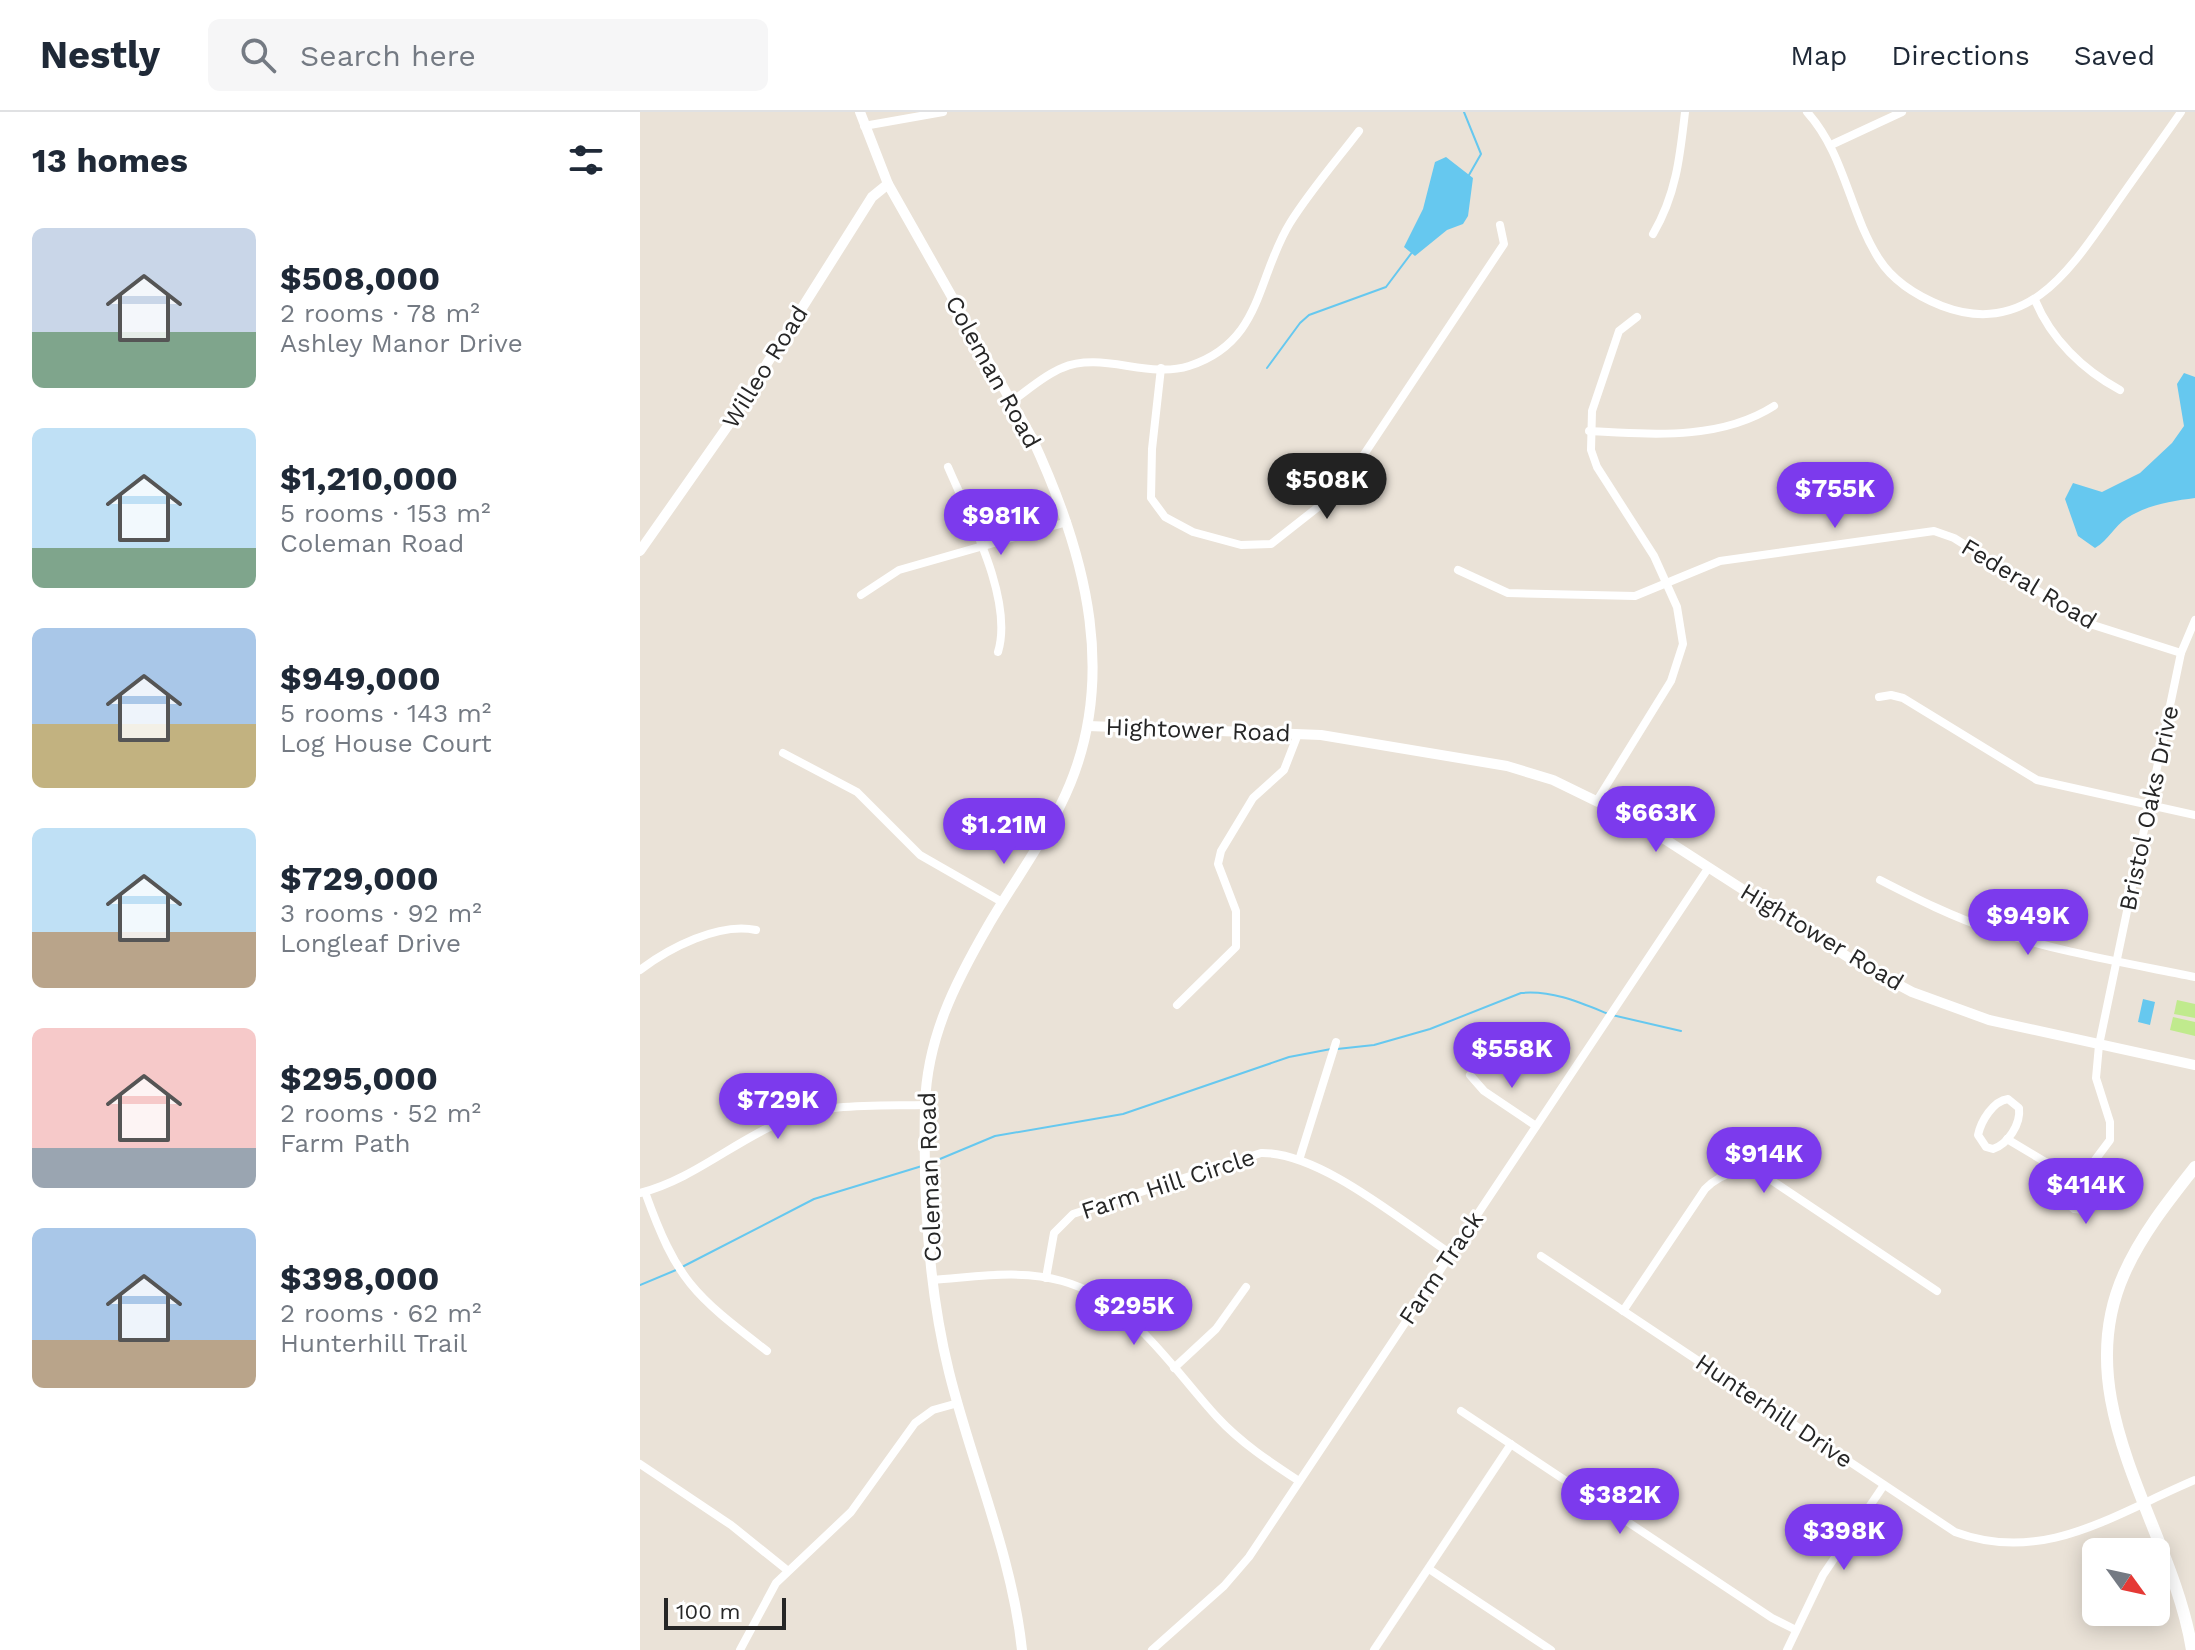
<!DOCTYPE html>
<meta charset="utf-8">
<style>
:root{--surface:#fff;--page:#f6f6f7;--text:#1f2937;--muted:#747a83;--line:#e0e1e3;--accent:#7c3aed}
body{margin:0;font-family:"Work Sans",sans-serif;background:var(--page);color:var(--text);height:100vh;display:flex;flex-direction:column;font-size:30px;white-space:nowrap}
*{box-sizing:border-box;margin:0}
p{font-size:26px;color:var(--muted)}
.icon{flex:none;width:44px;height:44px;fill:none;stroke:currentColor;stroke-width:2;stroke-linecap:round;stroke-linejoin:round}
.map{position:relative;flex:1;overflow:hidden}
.details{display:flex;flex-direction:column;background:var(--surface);width:640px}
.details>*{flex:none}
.needle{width:52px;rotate:123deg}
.controls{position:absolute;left:1442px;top:1426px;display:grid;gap:16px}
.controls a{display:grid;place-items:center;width:88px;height:88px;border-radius:12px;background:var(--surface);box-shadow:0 4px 20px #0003;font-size:40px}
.scale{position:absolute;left:24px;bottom:20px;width:122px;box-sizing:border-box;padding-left:8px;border:4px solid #262626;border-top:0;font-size:22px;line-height:28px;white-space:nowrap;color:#262626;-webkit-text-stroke:6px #fff;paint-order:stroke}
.price{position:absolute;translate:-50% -68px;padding:0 18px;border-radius:28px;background:var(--accent);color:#fff;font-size:26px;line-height:52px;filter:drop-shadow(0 2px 4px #0008)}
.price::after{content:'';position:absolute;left:50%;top:48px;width:24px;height:18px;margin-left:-12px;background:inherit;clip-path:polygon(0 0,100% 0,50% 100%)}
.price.active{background:#222;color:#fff}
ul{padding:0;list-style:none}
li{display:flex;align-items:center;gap:24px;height:200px;padding:0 32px}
li span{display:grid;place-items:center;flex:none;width:224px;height:160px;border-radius:12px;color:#555}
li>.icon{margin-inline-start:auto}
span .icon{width:96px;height:96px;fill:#fffc;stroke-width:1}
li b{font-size:34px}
h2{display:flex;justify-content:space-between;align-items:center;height:96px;padding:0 32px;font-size:34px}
header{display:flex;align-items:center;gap:48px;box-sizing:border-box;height:112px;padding:0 40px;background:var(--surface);border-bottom:2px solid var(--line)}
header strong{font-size:38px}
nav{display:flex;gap:44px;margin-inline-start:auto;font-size:28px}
.search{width:560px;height:72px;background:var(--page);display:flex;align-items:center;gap:20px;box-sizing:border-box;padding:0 28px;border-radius:12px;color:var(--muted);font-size:30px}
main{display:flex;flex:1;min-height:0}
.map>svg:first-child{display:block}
.pitch{fill:#c0ea8d}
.water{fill:#66c8ef}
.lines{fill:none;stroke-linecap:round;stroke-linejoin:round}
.stream{stroke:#66c8ef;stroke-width:2}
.minor{stroke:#fff;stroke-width:8}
.tertiary{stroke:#fff;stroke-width:10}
.secondary{stroke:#fff;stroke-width:12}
.labels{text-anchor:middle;stroke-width:6;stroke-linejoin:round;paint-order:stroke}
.street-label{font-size:24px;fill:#262626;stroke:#fff}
</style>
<header>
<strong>Nestly</strong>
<div class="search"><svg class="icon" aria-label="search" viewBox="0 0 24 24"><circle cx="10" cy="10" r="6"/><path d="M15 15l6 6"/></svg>Search here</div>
<nav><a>Map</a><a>Directions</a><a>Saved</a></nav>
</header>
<main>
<section class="details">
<h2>13 homes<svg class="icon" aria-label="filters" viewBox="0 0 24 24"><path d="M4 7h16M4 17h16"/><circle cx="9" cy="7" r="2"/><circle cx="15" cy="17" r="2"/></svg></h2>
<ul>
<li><span style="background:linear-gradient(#c9d6e8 65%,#7fa58c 0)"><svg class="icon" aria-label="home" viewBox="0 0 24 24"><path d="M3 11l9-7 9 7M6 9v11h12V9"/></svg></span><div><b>$508,000</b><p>2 rooms · 78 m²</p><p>Ashley Manor Drive</p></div></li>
<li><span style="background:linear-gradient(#bfe0f5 75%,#7fa58c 0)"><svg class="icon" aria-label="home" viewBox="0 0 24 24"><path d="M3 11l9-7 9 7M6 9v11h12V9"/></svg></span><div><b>$1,210,000</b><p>5 rooms · 153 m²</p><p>Coleman Road</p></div></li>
<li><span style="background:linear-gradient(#a9c7e8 60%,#c2b280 0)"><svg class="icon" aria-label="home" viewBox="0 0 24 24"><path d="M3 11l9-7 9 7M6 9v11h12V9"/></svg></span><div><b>$949,000</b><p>5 rooms · 143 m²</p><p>Log House Court</p></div></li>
<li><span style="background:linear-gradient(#bfe0f5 65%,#b9a48a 0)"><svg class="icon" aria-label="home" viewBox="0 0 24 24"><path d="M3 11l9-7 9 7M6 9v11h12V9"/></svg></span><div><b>$729,000</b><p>3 rooms · 92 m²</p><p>Longleaf Drive</p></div></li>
<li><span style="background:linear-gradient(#f6c9c9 75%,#9aa5b1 0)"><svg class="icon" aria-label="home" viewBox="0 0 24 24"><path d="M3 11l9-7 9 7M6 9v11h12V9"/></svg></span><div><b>$295,000</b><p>2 rooms · 52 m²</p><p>Farm Path</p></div></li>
<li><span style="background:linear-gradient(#a9c7e8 70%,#b9a48a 0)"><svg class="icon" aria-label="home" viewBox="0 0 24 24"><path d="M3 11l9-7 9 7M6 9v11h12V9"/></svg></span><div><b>$398,000</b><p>2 rooms · 62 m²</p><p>Hunterhill Trail</p></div></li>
</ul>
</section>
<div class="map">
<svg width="1555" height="1538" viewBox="0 0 1555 1538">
<rect width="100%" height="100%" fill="#eae2d7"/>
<g class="pitch">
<path d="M1537,888L1555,892V906L1534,902Z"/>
<path d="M1533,905L1555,910V924L1530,918Z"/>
</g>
<g class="water">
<path d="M806,45L833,66L828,104L823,112L807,118L775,144L764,135L783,97L795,50Z"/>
<path d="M1544,261L1555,265V386C1532,389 1507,393 1487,406C1474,414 1469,428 1455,436L1438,424L1425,387L1433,371L1462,380L1500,361L1532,331L1544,314L1537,272Z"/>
<path d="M1503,887L1515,890L1510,913L1498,910Z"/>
</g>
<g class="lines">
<g class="stream">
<path d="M824,0L841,42L829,63"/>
<path d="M627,256L660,211L669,203L746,175L773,139"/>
<path d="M972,903L1041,919"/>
<path d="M697,937L734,933L790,917L881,881C911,878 939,890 966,901"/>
<path d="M288,1052L355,1024L483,1002L649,945L691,937"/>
<path d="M42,1155L174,1087L282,1054"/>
<path d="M0,1173L36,1158"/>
</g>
<g class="minor">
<path d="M1167,0C1205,42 1209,100 1239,147C1253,169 1277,184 1302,194C1388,227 1432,155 1474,95C1496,63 1519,32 1541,0"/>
<path d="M224,14L303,0"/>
<path d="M1191,33L1262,0"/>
<path d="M1013,122C1036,83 1040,45 1045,0"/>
<path d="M1395,188C1411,227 1443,258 1480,278"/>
<path d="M521,256L512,337L511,386L525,405L553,420L601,433L631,432L701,377L864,132L860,113"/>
<path d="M371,290C387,279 404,263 422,256C461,239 508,267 549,254C623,230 616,166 650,111C670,79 696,49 719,19"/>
<path d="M949,319C1010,322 1079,329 1134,294"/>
<path d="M308,355C329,404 374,488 358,540"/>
<path d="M818,458L868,481L995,484L1080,449L1294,419L1314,426L1450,512L1541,541"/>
<path d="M221,483L259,458L427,410"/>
<path d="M1239,585L1251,583L1263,586L1397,668L1555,703"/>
<path d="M143,641L217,680L280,743L362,790"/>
<path d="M958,687L1031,569L1043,532L1037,495L1014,444L957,355L951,338L952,299L979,219L997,205"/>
<path d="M1240,768C1277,787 1313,805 1352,818C1418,840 1487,851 1555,865"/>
<path d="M0,858C29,836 79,810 116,818"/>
<path d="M537,893L596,835V799L578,752L581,739L613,686L644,658L658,622"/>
<path d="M830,963L844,979L896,1014"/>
<path d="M1368,987L1379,996C1381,1012 1368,1032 1353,1037L1346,1035L1338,1023C1341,1009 1353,989 1368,987Z"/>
<path d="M1367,1027L1427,1063L1449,1056L1470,1028V1010L1456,966L1459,933L1541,541L1555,508"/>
<path d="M660,1045L696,930"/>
<path d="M1431,1063L1428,1092L1434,1097L1445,1098L1455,1083L1441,1060"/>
<path d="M5,1080C37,1169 53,1182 127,1239"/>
<path d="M0,1081C51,1068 91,1032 138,1011C185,990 235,994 285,993"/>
<path d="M901,1144L1315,1420C1404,1453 1474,1402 1555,1368"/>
<path d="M406,1166L414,1121L433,1102L621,1041C680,1040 761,1109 811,1142"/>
<path d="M293,1168C336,1165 381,1157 422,1169C491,1188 531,1255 577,1305C601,1331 630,1350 659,1369"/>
<path d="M983,1199L1065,1077C1084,1058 1104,1056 1128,1066L1297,1179"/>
<path d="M534,1256L576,1217L606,1175"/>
<path d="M821,1299L1132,1506L1156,1518"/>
<path d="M0,1352L91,1413L147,1458"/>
<path d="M789,1457L911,1538"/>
<path d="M100,1538L136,1471L211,1400L275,1311L293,1298L318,1291"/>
<path d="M512,1538L584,1474L609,1445L1069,755"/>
<path d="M734,1538L871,1332"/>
<path d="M1147,1538L1183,1463L1244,1373"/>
</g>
<g class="tertiary">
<path d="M220,0L248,72L392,326C446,442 482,572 420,694C400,735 371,774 348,814C315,871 287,926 285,993C283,1080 288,1175 309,1260C332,1353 372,1443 382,1538"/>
<path d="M0,439L87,315L232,85L248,72"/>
<path d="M448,614L681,623L867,654L913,668L995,708L1214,849L1272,880L1349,908L1555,953"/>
</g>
<path class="secondary" d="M1552,1538C1532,1413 1426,1292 1484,1162C1501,1123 1529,1088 1555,1055"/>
</g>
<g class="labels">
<g class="street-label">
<text transform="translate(125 255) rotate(-58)" y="8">Willeo Road</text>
<text transform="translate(353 260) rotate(61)" y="8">Coleman Road</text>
<text transform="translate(1389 472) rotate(31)" y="8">Federal Road</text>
<text transform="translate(558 618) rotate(2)" y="8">Hightower Road</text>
<text transform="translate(1509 696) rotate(-78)" y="8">Bristol Oaks Drive</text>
<text transform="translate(1182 825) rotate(31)" y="8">Hightower Road</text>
<text transform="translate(290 1065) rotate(-92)" y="8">Coleman Road</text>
<text transform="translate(528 1072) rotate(-18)" y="8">Farm Hill Circle</text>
<text transform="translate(801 1156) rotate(-56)" y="8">Farm Track</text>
<text transform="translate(1134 1299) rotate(34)" y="8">Hunterhill Drive</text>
</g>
</g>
</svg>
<div class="controls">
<a><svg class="needle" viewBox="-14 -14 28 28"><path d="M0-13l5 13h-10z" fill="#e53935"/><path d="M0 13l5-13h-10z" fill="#747a83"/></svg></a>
</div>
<div class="scale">100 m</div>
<b class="price active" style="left:687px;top:409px">$508K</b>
<b class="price" style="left:1195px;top:418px">$755K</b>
<b class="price" style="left:361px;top:445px">$981K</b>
<b class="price" style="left:1016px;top:742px">$663K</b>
<b class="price" style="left:364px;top:754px">$1.21M</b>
<b class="price" style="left:1388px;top:845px">$949K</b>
<b class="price" style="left:872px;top:978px">$558K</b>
<b class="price" style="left:138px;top:1029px">$729K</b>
<b class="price" style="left:1124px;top:1083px">$914K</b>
<b class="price" style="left:1446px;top:1114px">$414K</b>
<b class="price" style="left:494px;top:1235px">$295K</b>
<b class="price" style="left:980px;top:1424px">$382K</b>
<b class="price" style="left:1204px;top:1460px">$398K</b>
</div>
</main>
